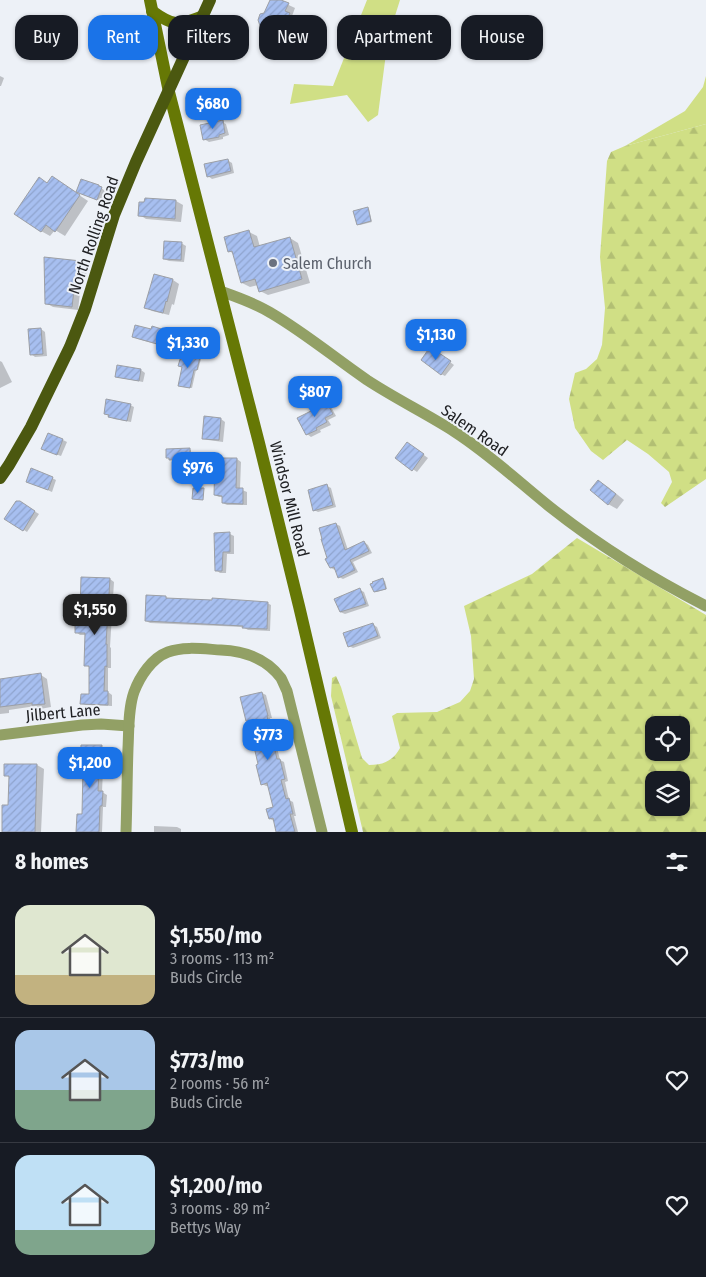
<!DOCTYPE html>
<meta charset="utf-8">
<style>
:root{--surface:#171b24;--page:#20242c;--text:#f1f3f6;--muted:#9ea1a6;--line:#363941;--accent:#1a73e8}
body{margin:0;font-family:"Fira Sans Condensed",sans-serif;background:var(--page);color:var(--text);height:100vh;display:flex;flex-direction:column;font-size:19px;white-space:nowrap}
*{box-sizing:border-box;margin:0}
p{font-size:16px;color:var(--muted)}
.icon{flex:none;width:28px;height:28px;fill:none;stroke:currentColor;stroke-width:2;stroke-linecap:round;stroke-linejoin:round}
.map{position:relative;height:832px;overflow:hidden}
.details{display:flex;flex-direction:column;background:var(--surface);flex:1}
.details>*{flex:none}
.banner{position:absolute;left:15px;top:15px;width:676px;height:45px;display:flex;gap:10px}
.fabs{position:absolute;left:645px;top:716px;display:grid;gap:10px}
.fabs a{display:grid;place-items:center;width:45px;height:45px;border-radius:10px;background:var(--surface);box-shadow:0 1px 4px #0004;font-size:25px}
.price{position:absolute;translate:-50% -42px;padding:0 11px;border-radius:10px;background:var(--accent);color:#fff;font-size:16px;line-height:32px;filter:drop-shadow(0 1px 2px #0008)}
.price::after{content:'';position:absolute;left:50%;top:30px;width:15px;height:11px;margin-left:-8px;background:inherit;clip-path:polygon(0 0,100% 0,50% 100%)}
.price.selected{background:#222;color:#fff}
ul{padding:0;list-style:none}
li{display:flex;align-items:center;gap:15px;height:125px;padding:0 15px}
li+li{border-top:1px solid var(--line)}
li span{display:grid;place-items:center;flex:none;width:140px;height:100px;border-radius:15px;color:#555}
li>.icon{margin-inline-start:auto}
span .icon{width:60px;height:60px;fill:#fffc;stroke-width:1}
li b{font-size:21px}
h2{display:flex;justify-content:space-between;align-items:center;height:60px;padding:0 15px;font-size:21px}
.pill{padding:0 18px;border-radius:15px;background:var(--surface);box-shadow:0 1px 4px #0004;font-size:18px;line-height:45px}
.pill.selected{background:var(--accent);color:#fff}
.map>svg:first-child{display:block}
.green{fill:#d0df85}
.forest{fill:url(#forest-firs);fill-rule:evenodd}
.shadow{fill:#0003}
.building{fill:url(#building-hatch);stroke:#9c9fa5}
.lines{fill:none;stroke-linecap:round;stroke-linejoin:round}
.minor{stroke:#92a065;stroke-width:11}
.secondary{stroke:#667805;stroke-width:12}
.primary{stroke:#4b5810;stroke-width:12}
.worship-dot{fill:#6b7280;stroke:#edf1f7;stroke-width:2}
.labels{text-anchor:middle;stroke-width:4;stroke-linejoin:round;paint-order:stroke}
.street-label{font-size:16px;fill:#202124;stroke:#edf1f7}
.worship-label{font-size:16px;fill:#5b616d;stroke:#edf1f7;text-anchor:start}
</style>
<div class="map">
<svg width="706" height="832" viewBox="0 0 706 832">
<defs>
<pattern id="forest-firs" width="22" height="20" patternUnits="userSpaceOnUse" patternTransform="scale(1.25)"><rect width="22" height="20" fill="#d0df85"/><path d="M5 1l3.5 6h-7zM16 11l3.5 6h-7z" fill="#b2bf73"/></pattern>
<pattern id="building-hatch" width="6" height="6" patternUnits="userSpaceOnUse" patternTransform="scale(1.25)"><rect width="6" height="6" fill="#a7bff0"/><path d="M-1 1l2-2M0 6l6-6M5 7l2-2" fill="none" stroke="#8fa4ce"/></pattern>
</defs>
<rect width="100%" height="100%" fill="#edf1f7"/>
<g class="green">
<path d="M367,0H400L388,38L378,115L368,122L347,95L290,104L294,84L333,86Z"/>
<path d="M706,76V124L625,146L685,111L703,87Z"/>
</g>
<g class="forest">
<path d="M706,124V479L665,507L661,503L672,482L669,472L648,454L627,440L603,460L591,451L575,428L569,399L575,373L586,369L597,359L602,345L605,308L600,257L607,161L611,152L625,146Z"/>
<path d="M577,538L706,615V832H363L331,696L332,678L336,676L341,687L362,758L369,765C383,765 393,761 400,748L392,716L397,713L437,712L460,702L470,691L474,679L471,636L464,606L532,574ZM654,725H681V752H654ZM654,780H681V808H654Z"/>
</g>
<g class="shadow">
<path d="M271,0H278L295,8L292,16L296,18L293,24L291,23L287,32H285L279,45L266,39L265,14Z"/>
<path d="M0,76L4,78L1,86H0Z"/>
<path d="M222,122L226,124L229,135L223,137V139L209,142L204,139Z"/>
<path d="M227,160L232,163L234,173L212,179L208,176Z"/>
<path d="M40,179L48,184L61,183L88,201L65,236L55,230L50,236L41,231Z"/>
<path d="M99,186L105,191L101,201L78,192Z"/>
<path d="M146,199L176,201L183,205L181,222L146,219L140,215L145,204Z"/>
<path d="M367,208L369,209L372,222L360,225L358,224Z"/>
<path d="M249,232L257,236L260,247L290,238L298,243L310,283L268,295L260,291L258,285L250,287L242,283L234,254L229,251Z"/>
<path d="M181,243L186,246L184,262L169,261L164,259Z"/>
<path d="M80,262L87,266L86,276H82L78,310L53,307L46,303Z"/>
<path d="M155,276L173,280L179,284L174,305L172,304L169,315L152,311L146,307Z"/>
<path d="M41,329L45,332L47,356L35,357L31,354Z"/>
<path d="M171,333L176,336L177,338L176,342L173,343L166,342L165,347L138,339L134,336Z"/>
<path d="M435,351L454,365L445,376L441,374Z"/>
<path d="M200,358L201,359L198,370H196L192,388L181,386Z"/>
<path d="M0,361L2,362L12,382L0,388Z"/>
<path d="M118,367L141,370L145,373L143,382L121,378L117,376Z"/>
<path d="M326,403L330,405L336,416L328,420L331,425L320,430L321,432L311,437L307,434L320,408Z"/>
<path d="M130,405L134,407L131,422L114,419L105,414Z"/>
<path d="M206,418L221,419L225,422L223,442L208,440L204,438Z"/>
<path d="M63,440L67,442L61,456L47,451Z"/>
<path d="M411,446L428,458L417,472L397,458Z"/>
<path d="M189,449L191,450V460H172L170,459Z"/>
<path d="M237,459L241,462L240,489L247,492V505H227L223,503V497H219L215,495Z"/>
<path d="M52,478L56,480L52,492L31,483Z"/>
<path d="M599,481L608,487L624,500L617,509L608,504Z"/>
<path d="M327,486L331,488L336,507L318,512L314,510Z"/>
<path d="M19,502L39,514L27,532L6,518Z"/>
<path d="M336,524L340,526L348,550L364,542L368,545L372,553L353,562L358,572L343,579L339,577L336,569L335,570L331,568Z"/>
<path d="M230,534L234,536V554H227L226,573H220L216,570Z"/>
<path d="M110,579L114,582L110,647L111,648V668H108V692L112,695V706L86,705L81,703L90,696L91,668L85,665L86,635H80L76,632L80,624Z"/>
<path d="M383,580L385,581L387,589L377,592L375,591Z"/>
<path d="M360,590L364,592L369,606L345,614L340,612Z"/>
<path d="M165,597L170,599L267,603L271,605L270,631L248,630L243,627L150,623L146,621Z"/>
<path d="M372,624L377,627L381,638L353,648L349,646Z"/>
<path d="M41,675L47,679L51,707L40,709L36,706L9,710V713L0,714V680Z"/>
<path d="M262,693L266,695L272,718H270L280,760L284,762L288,781L285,782L289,800L293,802L296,816H294L298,832H278L274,821L270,819L275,808L269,786H266L262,784L260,765L249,722L247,721L241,698Z"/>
<path d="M102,747L106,749L105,770H103L102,792L107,795L106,807H103L102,832H77Z"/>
<path d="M5,765H37L44,769L41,832H3L9,806L11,778L5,775Z"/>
<path d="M154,826L177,827L181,829V832H154Z"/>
</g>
<g class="building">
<path d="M270,0H281L289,3L285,11L290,13L286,21H284L280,28L278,29L272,43L265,40L258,20L260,14L264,13Z"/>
<path d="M223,120L225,133L219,135V137L203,140L200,125Z"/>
<path d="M228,159L231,171L207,177L204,164Z"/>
<path d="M52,176L80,195L55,232L46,225L41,232L14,214L39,177L47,183Z"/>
<path d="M81,179L99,185V186L102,187L97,200L76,192Z"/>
<path d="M145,198L176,200L175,219L138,216L139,202H144Z"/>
<path d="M368,207L371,221L357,225L353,211Z"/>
<path d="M249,230L254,247L290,237L302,279L259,292L255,279L241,283L232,251L228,252L224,237Z"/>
<path d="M164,241L182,242L181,260L163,259Z"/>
<path d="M44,257L81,261L79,273H76L72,307L45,304Z"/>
<path d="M154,274L173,279L167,302L166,301L163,313L144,308Z"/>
<path d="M135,325L151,329L152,326L171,332L174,335L172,339L168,342L162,340L161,345L132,337Z"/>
<path d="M41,328L43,354L30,355L28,329Z"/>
<path d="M430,347L451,361L441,375L421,360Z"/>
<path d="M182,353L200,357L197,370H194L190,388L178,386L182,367L178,366Z"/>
<path d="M117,365L141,369L139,381L115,377Z"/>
<path d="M106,399L131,404L127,421L108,417L109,415L104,414Z"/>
<path d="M326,401L333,414L325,418L327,422L316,428L317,430L306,435L297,418L319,407L318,406Z"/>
<path d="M204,416L221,418L219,440L202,439Z"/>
<path d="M48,433L63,439L57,455L41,449Z"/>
<path d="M407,442L424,454L412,471L395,458Z"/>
<path d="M190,448V459L169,460V458H166V449Z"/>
<path d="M215,458H237L236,488H243V504L222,503V496L214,495Z"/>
<path d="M31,468L53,477L48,490L26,482Z"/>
<path d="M598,480L616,494L608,505L590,490Z"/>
<path d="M327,484L333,505L313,511L308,490Z"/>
<path d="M193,488H204L203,500L192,499Z"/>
<path d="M16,501H20L35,511L23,531L4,519Z"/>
<path d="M336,523L345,550L364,541L369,551L350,560L355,570L338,578L334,567L330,568L325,559L327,558L321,539H322L319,528Z"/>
<path d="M230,532V552H223L222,571H215L214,533Z"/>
<path d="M81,577L110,578L106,644H107V667L105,666L104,691H108V705L80,704L81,694H89V666H84L85,633H75V622L79,623V611H80Z"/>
<path d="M383,578L386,589L374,592L370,584L373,583L372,582Z"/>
<path d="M360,588L366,604L340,612L334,599Z"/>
<path d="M146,595L166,596V598L212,600V598L268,602L267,629L242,628L243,626L145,621Z"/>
<path d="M373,623L378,636L348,647L343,633Z"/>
<path d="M41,673L45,704L32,705V703L0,707V679Z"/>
<path d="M262,692L268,716H267L277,759H280L285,779L281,780L286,799L289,798L293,814H290L295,832H276L273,818L269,819L266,809L273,807L267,783L261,785L256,765L258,764L248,721H246L240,697Z"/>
<path d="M81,745H102L101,769H99L98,791H103L102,806H100L99,832H76L77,814H82L83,768H80Z"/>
<path d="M4,764H37L35,832H2V805H8L9,776H4Z"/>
</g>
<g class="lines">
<g class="minor">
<path d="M220,291C237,297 255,303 271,313C305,333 335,358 367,380C396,399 427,414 455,432C489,454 519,482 550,507C598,545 651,578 706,606"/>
<path d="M0,735L82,725L101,724L129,726"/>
<path d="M126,832C127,804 127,776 128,748C129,730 128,709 134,692C140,676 152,658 168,652C184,646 204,649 221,650C244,651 266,658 281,678C283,682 285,687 287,691L322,832"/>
</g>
<g class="secondary">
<path d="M150,0L169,92L259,443L299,606L352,832"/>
<path d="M152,11C174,27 179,26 203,16"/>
</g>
<path class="primary" d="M0,478L9,465L31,427L70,347L85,309L114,215L136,162L210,0"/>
</g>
<circle class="worship-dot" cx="273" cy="263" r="5"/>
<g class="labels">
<g class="street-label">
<text transform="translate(93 235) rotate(-71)" y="6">North Rolling Road</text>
<text transform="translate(475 430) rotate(35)" y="6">Salem Road</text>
<text transform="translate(290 499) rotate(76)" y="6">Windsor Mill Road</text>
<text transform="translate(63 712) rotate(-5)" y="6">Jilbert Lane</text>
</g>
<g class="worship-label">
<text x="283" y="269">Salem Church</text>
</g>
</g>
</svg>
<div class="fabs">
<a><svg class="icon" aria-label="locate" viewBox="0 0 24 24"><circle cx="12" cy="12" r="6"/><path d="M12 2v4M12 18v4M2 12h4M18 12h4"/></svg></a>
<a><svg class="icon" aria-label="layers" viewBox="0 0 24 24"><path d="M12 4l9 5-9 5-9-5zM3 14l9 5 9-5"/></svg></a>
</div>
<b class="price" style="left:213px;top:130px">$680</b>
<b class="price" style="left:436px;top:361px">$1,130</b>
<b class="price" style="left:188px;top:369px">$1,330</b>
<b class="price" style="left:315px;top:418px">$807</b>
<b class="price" style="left:198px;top:494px">$976</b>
<b class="price selected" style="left:95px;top:636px">$1,550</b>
<b class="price" style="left:268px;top:761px">$773</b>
<b class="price" style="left:90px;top:789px">$1,200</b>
<div class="banner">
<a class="pill">Buy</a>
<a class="pill selected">Rent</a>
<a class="pill">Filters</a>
<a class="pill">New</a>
<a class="pill">Apartment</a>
<a class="pill">House</a>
</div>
</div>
<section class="details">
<h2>8 homes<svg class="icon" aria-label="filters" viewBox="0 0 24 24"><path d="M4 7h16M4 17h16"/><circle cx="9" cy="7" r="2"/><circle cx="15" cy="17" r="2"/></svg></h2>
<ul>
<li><span style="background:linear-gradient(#dfe7d0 70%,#c2b280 0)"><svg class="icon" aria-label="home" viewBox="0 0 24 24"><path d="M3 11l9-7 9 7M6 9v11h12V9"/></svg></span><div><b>$1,550/mo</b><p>3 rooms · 113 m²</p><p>Buds Circle</p></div><svg class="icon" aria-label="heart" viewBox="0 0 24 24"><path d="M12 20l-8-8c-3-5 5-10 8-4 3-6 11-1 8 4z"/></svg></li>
<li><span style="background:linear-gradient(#a9c7e8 60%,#7fa58c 0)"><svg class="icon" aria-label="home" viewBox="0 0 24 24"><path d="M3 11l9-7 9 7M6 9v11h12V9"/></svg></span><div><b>$773/mo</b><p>2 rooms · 56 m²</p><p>Buds Circle</p></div><svg class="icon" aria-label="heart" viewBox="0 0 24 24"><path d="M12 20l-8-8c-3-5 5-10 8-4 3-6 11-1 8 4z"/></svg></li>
<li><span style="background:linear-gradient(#bfe0f5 75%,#7fa58c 0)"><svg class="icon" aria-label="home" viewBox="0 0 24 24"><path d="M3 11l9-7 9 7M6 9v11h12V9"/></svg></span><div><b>$1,200/mo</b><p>3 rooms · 89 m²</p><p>Bettys Way</p></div><svg class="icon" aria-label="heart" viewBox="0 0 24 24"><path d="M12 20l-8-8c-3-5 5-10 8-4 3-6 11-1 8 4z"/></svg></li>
</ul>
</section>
